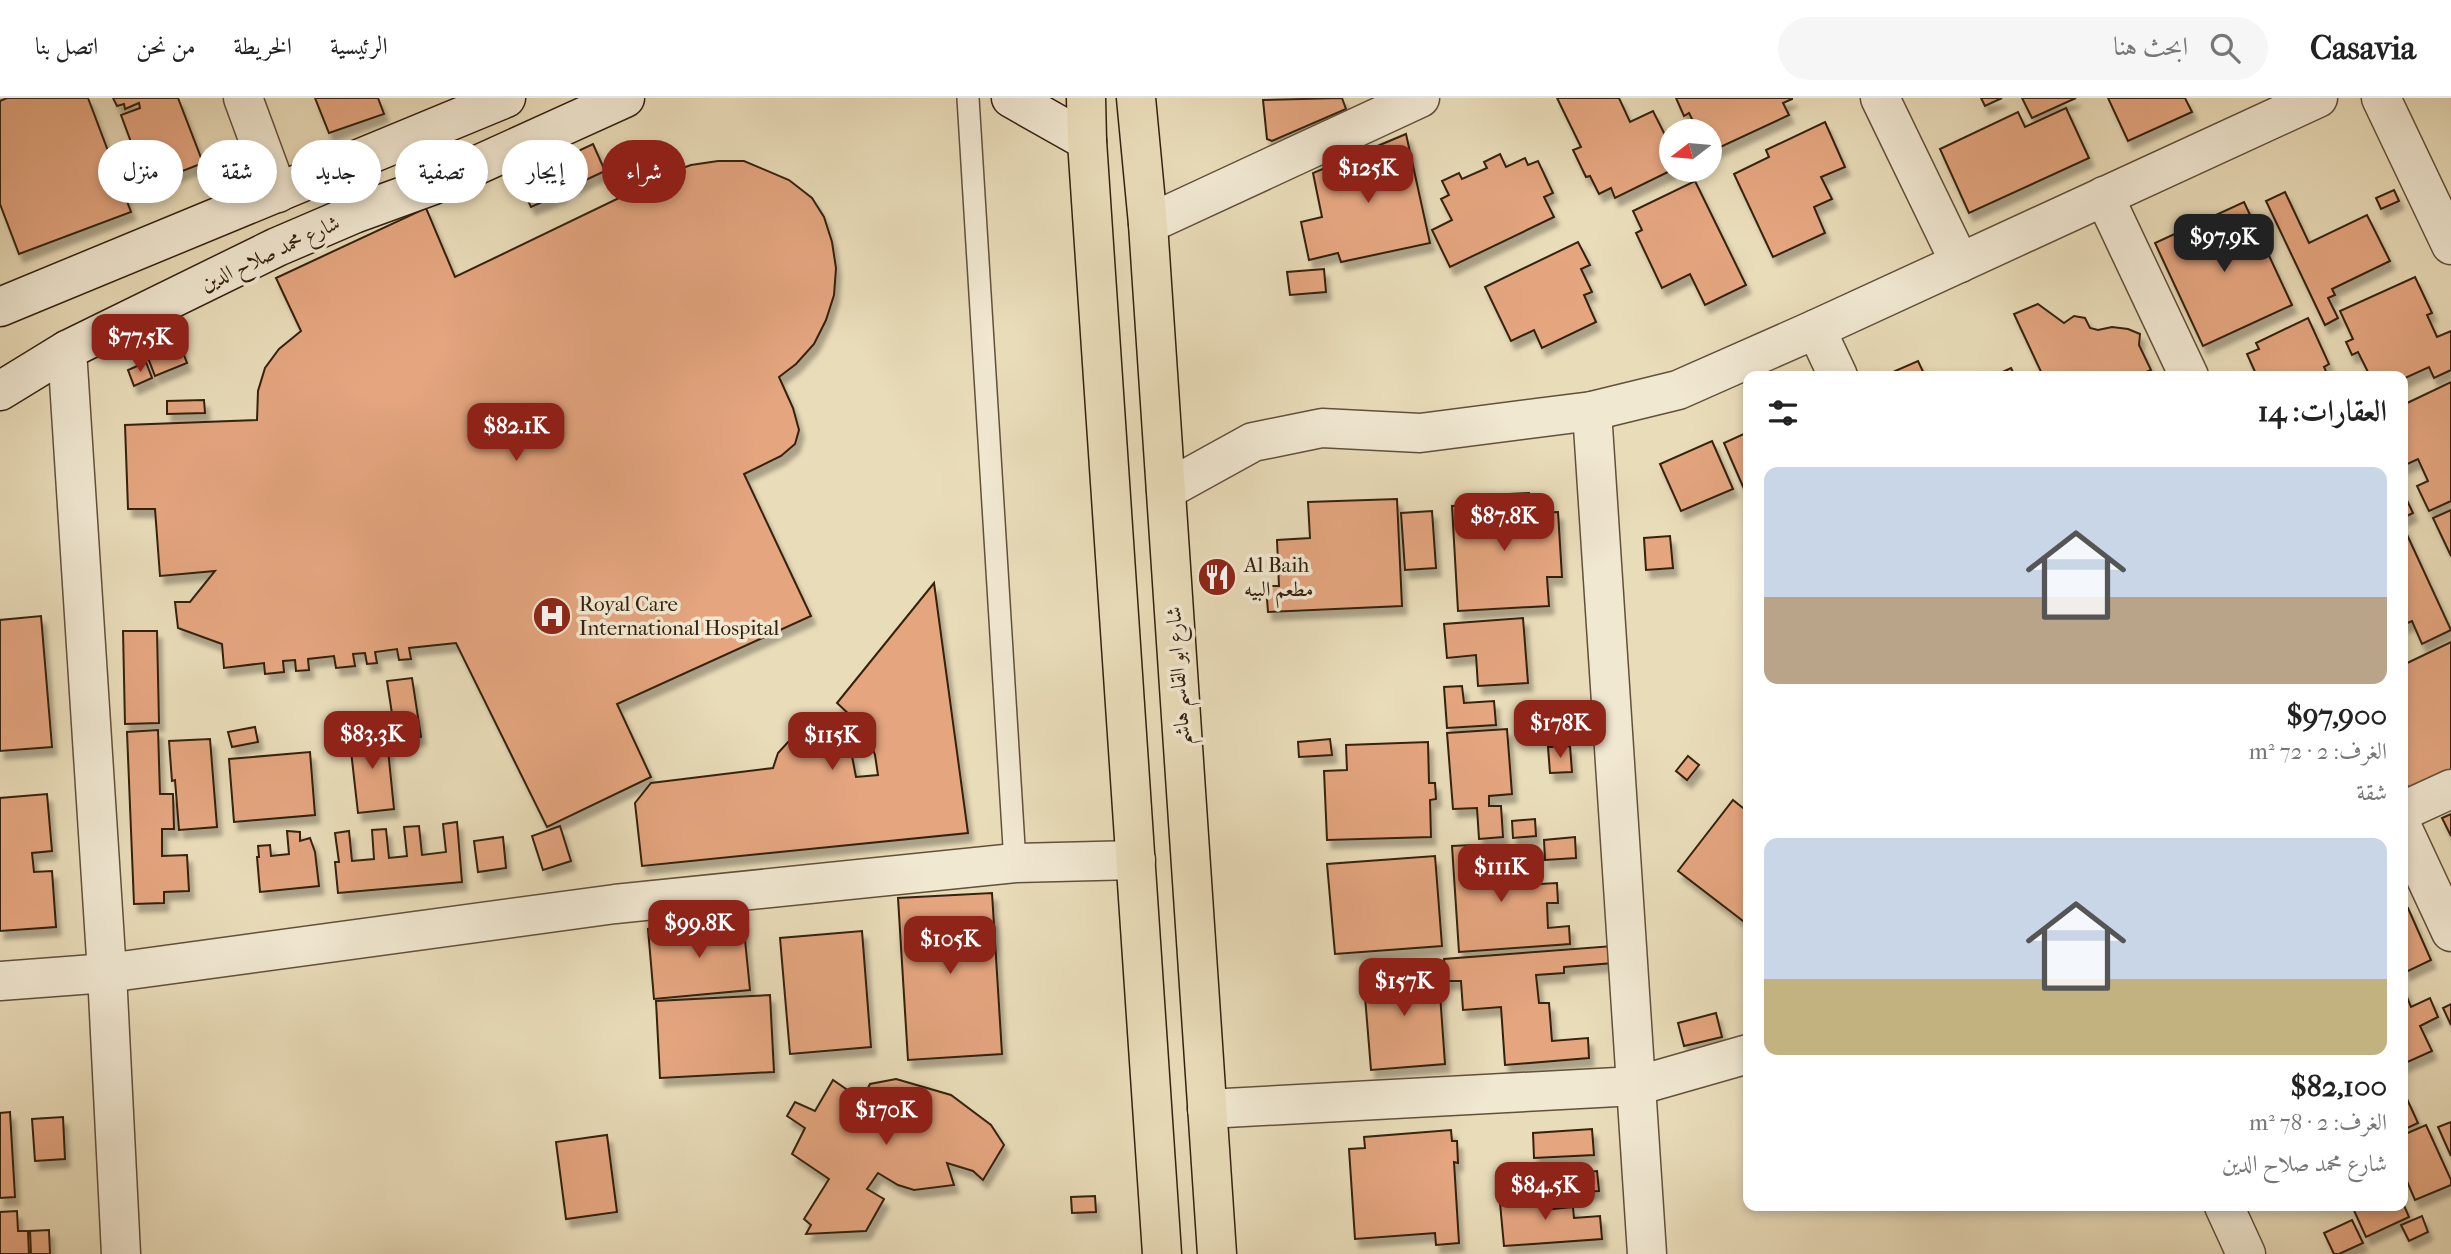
<!DOCTYPE html>
<html lang="ar">
<meta charset="utf-8">
<style>
:root{--surface:#fff;--page:#f6f6f6;--text:#222;--muted:#767676;--line:#e0e0e0;--accent:#8f2418}
body{margin:0;font-family:"IM FELL French Canon",Amiri,serif;background:var(--page);color:var(--text);direction:rtl;height:100vh;display:flex;flex-direction:column;font-size:26px;white-space:nowrap}
*{box-sizing:border-box;margin:0}
p{font-size:23px;color:var(--muted)}
.icon{flex:none;width:38px;height:38px;fill:none;stroke:currentColor;stroke-width:2;stroke-linecap:round;stroke-linejoin:round}
.map{position:relative;flex:1;overflow:hidden;direction:ltr}
.sheet{position:absolute;left:1743px;top:273px;width:665px;height:840px;display:flex;flex-direction:column;background:var(--surface);border-radius:14px;box-shadow:0 4px 10px #0003;direction:rtl}
.sheet>*{flex:none}
.guide{position:absolute;left:21px;top:42px;width:665px;height:63px;direction:rtl;display:flex;gap:14px}
.needle{width:46px;rotate:254deg}
.fabs{position:absolute;left:1659px;top:21px;display:grid;gap:14px}
.fabs a{display:grid;place-items:center;width:63px;height:63px;border-radius:50%;background:var(--surface);box-shadow:0 4px 10px #0003;font-size:35px}
.price{position:absolute;translate:-50% -60px;padding:0 16px;border-radius:14px;background:var(--accent);color:#fff;font-size:23px;line-height:46px;filter:drop-shadow(0 2px 4px #0008)}
.price::after{content:'';position:absolute;left:50%;top:42px;width:21px;height:16px;margin-left:-10px;background:inherit;clip-path:polygon(0 0,100% 0,50% 100%)}
.price.selected{background:#222;color:#fff}
ul{padding:0;list-style:none}
li{display:grid;align-content:center;gap:14px;height:371px;padding:0 21px}
li span{display:grid;place-items:center;height:217px;border-radius:14px;color:#555}
li>.icon{margin-inline-start:auto}
span .icon{width:126px;height:126px;fill:#fffc;stroke-width:1}
li b{font-size:30px}
h2{display:flex;justify-content:space-between;align-items:center;height:84px;padding:0 21px;font-size:30px}
.pill{padding:0 24px;border-radius:32px;background:var(--surface);box-shadow:0 4px 10px #0003;font-size:24px;line-height:63px}
.pill.selected{background:var(--accent);color:#fff}
header{display:flex;align-items:center;gap:42px;box-sizing:border-box;height:98px;padding:0 35px;background:var(--surface);border-bottom:2px solid var(--line)}
header strong{font-size:33px}
nav{display:flex;gap:38px;margin-inline-start:auto;font-size:24px}
.search{width:490px;height:63px;background:var(--page);display:flex;align-items:center;gap:18px;box-sizing:border-box;padding:0 24px;border-radius:38px;color:var(--muted);font-size:26px}
.map>svg:first-child{display:block}
.building{fill:#e4a57f;stroke:#35210f;stroke-width:2;filter:url(#shadow)}
.lines{fill:none;stroke-linecap:round;stroke-linejoin:round}
.lane-casing{stroke:#62503a;stroke-width:24}
.street-casing{stroke:#62503a;stroke-width:41}
.secondary-casing{stroke:#35210f;stroke-width:41}
.primary-casing{stroke:#35210f;stroke-width:41}
.lane{stroke:#f1e8d2;stroke-width:21}
.street{stroke:#f1e8d2;stroke-width:38}
.secondary{stroke:#f1e8d2;stroke-width:38}
.primary{stroke:#e9dcb9;stroke-width:38}
.labels{text-anchor:middle;stroke-width:7;stroke-linejoin:round;paint-order:stroke}
.street-label{font-size:21px;fill:#35210f;stroke:#f1e8d2}
.poi-label{font-size:21px;fill:#35210f;stroke:#f1e8d2;text-anchor:start}
</style>
<header>
<strong>Casavia</strong>
<div class="search"><svg class="icon" aria-label="search" viewBox="0 0 24 24"><circle cx="10" cy="10" r="6"/><path d="M15 15l6 6"/></svg>ابحث هنا</div>
<nav><a>الرئيسية</a><a>الخريطة</a><a>من نحن</a><a>اتصل بنا</a></nav>
</header>
<div class="map">
<svg width="2451" height="1156" viewBox="0 0 2451 1156">
<defs>
<filter id="shadow"><feDropShadow dx="4.5" dy="8" stdDeviation="2" flood-color="#0004"/></filter>
</defs>
<rect width="100%" height="100%" fill="#e9dcb9"/>
<filter id="stains"><feTurbulence type="fractalNoise" baseFrequency=".00286" numOctaves="4"/><feColorMatrix values="0 0 0 0 .2 0 0 0 0 .09 0 0 0 0 .02 0 0 0 .5 -.17"/></filter>
<radialGradient id="worn" r=".72"><stop offset=".6" stop-color="#630" stop-opacity="0"/><stop offset="1" stop-color="#630" stop-opacity=".3"/></radialGradient>
<g class="building">
<path d="M7,0H88L131,114L19,156L0,106V3Z"/>
<path d="M113,0H178L203,65L147,87L121,17L140,10L139,5L125,11L124,6L117,8Z"/>
<path d="M315,0H378L384,16L329,35Z"/>
<path d="M1342,0L1346,11L1272,43L1267,41L1263,2Z"/>
<path d="M1557,0H1619L1630,24L1653,13L1671,49V61L1667,63L1672,72L1615,100L1611,90L1599,96L1590,78L1586,79L1573,52L1581,49Z"/>
<path d="M1676,0H1792V1L1783,5L1789,17L1714,52L1710,43V33H1698L1689,15L1684,18Z"/>
<path d="M1981,0H2002L1985,8Z"/>
<path d="M2022,0H2076L2032,20Z"/>
<path d="M2108,0H2185L2192,14L2128,43Z"/>
<path d="M2066,10L2089,60L1969,115L1940,51L2018,14L2025,29Z"/>
<path d="M1825,24L1845,69L1821,79L1832,101L1814,109L1825,135L1773,159L1734,76L1769,59L1766,52Z"/>
<path d="M1406,36L1430,145L1341,164L1338,155L1309,162L1301,124L1322,119L1313,75Z"/>
<path d="M593,46L605,73L573,88L561,61Z"/>
<path d="M1500,56L1506,69L1525,60L1528,67L1538,63L1553,95L1544,99L1554,119L1450,169L1432,132L1452,122L1441,101L1449,97L1442,83L1459,75L1462,81L1487,70L1484,64Z"/>
<path d="M718,63H744L789,82L812,100L824,119L832,144L836,170L834,197L826,222L814,246L796,266L779,279L793,310L799,332L795,346L781,358L744,376L811,518L617,606L651,679L547,729L456,545L409,550L411,561L399,562L397,551L375,554L377,565L367,566L365,555L353,556L355,568L336,570L334,558L308,561L309,572L296,573L295,562L283,563L284,574L265,576L264,565L224,570L222,546L178,530L175,504H190L215,473L160,478L155,411H128L125,327L257,322L258,293L265,270L279,251L301,233L276,180L426,110L455,179L677,72L691,67Z"/>
<path d="M553,75L563,95L531,109L522,90Z"/>
<path d="M1695,83L1746,187L1705,207L1690,176L1662,190L1636,135L1642,132L1633,113Z"/>
<path d="M2394,92L2399,103L2381,111L2376,100Z"/>
<path d="M2285,94L2309,145L2367,117L2390,163L2332,191L2335,197L2328,200L2338,220L2325,227L2266,103Z"/>
<path d="M2244,104L2292,207L2203,248L2155,145Z"/>
<path d="M1578,144L1590,167L1581,171L1592,194L1584,197L1596,224L1542,250L1534,232L1511,243L1485,189Z"/>
<path d="M1324,171L1326,194L1290,197L1287,174Z"/>
<path d="M2415,179L2432,215L2427,217L2437,239L2451,233V272L2434,280L2429,269L2403,281V278H2370L2358,254L2352,257L2346,244L2353,241L2340,213Z"/>
<path d="M2038,206L2064,225L2074,218L2085,220L2090,230L2098,232L2112,229L2128,231L2140,236L2139,247L2151,272L2136,278H2043L2014,216Z"/>
<path d="M2308,220L2329,266L2324,269L2328,278H2250L2256,276L2247,256L2259,251L2256,245Z"/>
<path d="M180,247L187,265L155,278L148,260Z"/>
<path d="M1918,263L1925,278H1897L1895,273Z"/>
<path d="M146,264L152,280L134,288L128,272Z"/>
<path d="M2011,270L2015,278H1996V277Z"/>
<path d="M2451,284V403L2429,413L2417,388L2428,383L2418,361L2403,368V307Z"/>
<path d="M204,302L205,315L167,316V303Z"/>
<path d="M1748,334V400L1724,345Z"/>
<path d="M1712,343L1733,391L1681,413L1660,366Z"/>
<path d="M2403,394L2413,415L2403,420Z"/>
<path d="M1529,395L1530,415L1558,414L1562,479H1547L1549,508L1458,513L1452,408L1469,407L1468,398Z"/>
<path d="M1397,401L1402,508L1268,514L1266,488H1279L1277,442L1310,440L1308,404Z"/>
<path d="M2451,412V458L2433,420Z"/>
<path d="M1432,413L1436,470L1405,472L1401,415Z"/>
<path d="M2403,428L2451,532L2422,546L2412,523L2403,527Z"/>
<path d="M1670,438L1673,470L1646,472L1644,440Z"/>
<path d="M934,485L968,735L642,768L635,705L651,685L773,670L778,655L788,644L801,637L816,635L831,638L843,646L852,658L856,679L878,677L875,657L866,632L837,605Z"/>
<path d="M41,518L52,649L0,653V522Z"/>
<path d="M1523,520L1528,585L1478,588L1476,557L1447,560L1444,526Z"/>
<path d="M123,533H157L159,625L125,626Z"/>
<path d="M2451,544V672L2409,691L2403,678V567Z"/>
<path d="M412,580L421,639L396,642L387,583Z"/>
<path d="M1462,588L1464,605L1494,603L1496,627L1447,630L1444,589Z"/>
<path d="M1565,623V635L1549,637L1548,624Z"/>
<path d="M255,629L258,644L232,649L228,634Z"/>
<path d="M1507,631L1512,696L1489,698V708H1501L1503,739L1479,741L1477,710L1453,711L1447,635Z"/>
<path d="M158,632L160,696H173L174,731H162V758L187,757L189,793L164,794V805L134,806L127,634Z"/>
<path d="M386,632L394,711L358,715L349,635Z"/>
<path d="M210,641L217,729L179,732L175,682L172,683L169,643Z"/>
<path d="M1330,641L1332,657L1299,659L1298,644Z"/>
<path d="M1428,644L1429,685H1435L1436,701L1430,702L1431,739L1327,742L1324,673L1347,672L1346,647Z"/>
<path d="M1570,648L1572,674L1550,675L1548,649Z"/>
<path d="M310,654L315,717L234,724L229,661Z"/>
<path d="M1688,658L1699,667L1687,682L1676,673Z"/>
<path d="M47,696L52,753L32,755L34,774L52,773L56,829L0,833V700Z"/>
<path d="M1733,702L1748,714L1747,826L1678,773Z"/>
<path d="M2451,716V738L2442,720Z"/>
<path d="M1535,721L1536,738L1513,740L1512,723Z"/>
<path d="M457,724L462,784L338,795L335,764H339L335,735L349,733L352,763L374,761L372,732L386,731L389,760L407,758L404,729L419,728L422,757L446,754L443,726Z"/>
<path d="M560,728L571,763L543,772L532,738Z"/>
<path d="M287,733L300,734V743L310,740L315,754L319,788L260,794L257,759H259L258,748L270,747L271,758L289,756Z"/>
<path d="M503,739L506,770L478,774L474,743Z"/>
<path d="M1575,739L1576,760L1545,762L1544,742Z"/>
<path d="M1472,747L1474,758L1520,755L1522,787L1557,785L1558,805H1547L1548,830L1569,828L1570,846L1459,854L1452,748Z"/>
<path d="M1435,758L1442,848L1335,856L1327,766Z"/>
<path d="M992,795L1002,956L908,962L898,800Z"/>
<path d="M2408,810L2431,862L2406,874L2403,866V812Z"/>
<path d="M743,822L750,892L654,901L648,831Z"/>
<path d="M862,833L871,949L790,956L780,840Z"/>
<path d="M1613,848L1614,865L1564,869V875L1536,877L1539,905H1549L1552,943L1588,940L1589,960L1505,967L1501,909L1463,912L1461,883H1446L1444,861Z"/>
<path d="M1438,868L1445,966L1371,972L1363,874Z"/>
<path d="M2403,889L2411,909L2430,900L2438,919L2420,928L2432,953L2403,966Z"/>
<path d="M770,897L774,974L660,980L656,903Z"/>
<path d="M2451,906V927L2443,910Z"/>
<path d="M1716,915L1722,939L1684,948L1678,925Z"/>
<path d="M896,981L951,997L991,1027L1004,1047L983,1082L973,1073L947,1065L954,1087L914,1092L898,1087L878,1075L867,1091L884,1101L866,1133L806,1136L811,1127L804,1121L829,1081L792,1056L805,1030L787,1018L795,1004L815,1013L833,982L862,1002L870,986Z"/>
<path d="M2407,1001L2418,1025L2403,1032V1003Z"/>
<path d="M10,1014L15,1099L0,1100V1015Z"/>
<path d="M63,1019L65,1061L35,1063L32,1021Z"/>
<path d="M2451,1024V1058L2438,1029Z"/>
<path d="M2426,1027L2451,1082V1087L2415,1102L2403,1074V1037Z"/>
<path d="M1592,1031L1594,1057L1534,1060L1533,1035Z"/>
<path d="M1451,1032L1452,1043H1457L1458,1065L1454,1064L1459,1145L1436,1147L1435,1135L1355,1141L1349,1051L1365,1050L1364,1039Z"/>
<path d="M607,1037L617,1114L566,1121L556,1044Z"/>
<path d="M1597,1073L1599,1093L1580,1094L1579,1075Z"/>
<path d="M1552,1092L1553,1111L1573,1109L1574,1120L1600,1118L1602,1141L1504,1148L1500,1105L1529,1104L1528,1094Z"/>
<path d="M1095,1098L1096,1114L1072,1115L1071,1099Z"/>
<path d="M2403,1105L2409,1119L2366,1139L2352,1108H2403Z"/>
<path d="M17,1113L18,1133H28L29,1156H0V1114Z"/>
<path d="M2422,1118L2428,1134L2409,1143L2401,1127Z"/>
<path d="M2352,1122L2363,1145L2339,1156H2334L2324,1135Z"/>
<path d="M49,1132L50,1156H31L30,1133Z"/>
</g>
<g class="lines">
<g class="lane-casing">
<path id="lane" d="M968,0L1015,765"/>
</g>
<g class="street-casing">
<g id="street">
<path d="M243,0L278,95"/>
<path d="M1880,0L1960,165"/>
<path d="M2381,0L2451,147"/>
<path d="M2104,98L2189,278"/>
<path d="M1148,126L1420,0"/>
<path d="M1816,231L1838,278"/>
<path d="M67,252L107,875L121,1156"/>
<path d="M1592,313L1647,1156"/>
<path d="M1166,392L1253,344L1322,330L1420,335L1592,313L1678,292L1816,231L2318,0"/>
<path d="M2403,713L2451,691"/>
<path d="M2403,731L2451,834"/>
<path d="M0,883L107,875L615,806L1015,765L1136,762"/>
<path d="M1207,1011L1636,988L1748,956"/>
<path d="M2224,1108L2246,1156"/>
</g>
</g>
<g class="secondary-casing">
<g id="secondary">
<path d="M1011,0L1087,43"/>
<path d="M0,209L506,0"/>
<path d="M0,293L67,252L277,149L354,116L431,88L625,0"/>
</g>
</g>
<g class="primary-casing">
<g id="primary">
<path d="M1086,0L1087,43L1162,1156"/>
<path d="M1136,0L1148,126L1217,1156"/>
</g>
</g>
<use href="#lane" class="lane"/>
<use href="#street" class="street"/>
<use href="#secondary" class="secondary"/>
<use href="#primary" class="primary"/>
</g>
<defs>
<g id="restaurant-disc" transform="scale(2.0125)"><circle r="9.5" fill="#8f2418" stroke="#f1e8d2"/><path d="M-5-6h1v4h1v-4h1v4h1v-4h1v5L-1.5 .5V6h-2V.5L-5-1ZM5-6V6H3V1.5H1.5Q1.5-4 5-6Z" fill="#fff"/></g>
<g id="hospital-disc" transform="scale(2.0125)"><circle r="9.5" fill="#8f2418" stroke="#f1e8d2"/><path d="M-5-5h3v3.5h4V-5h3V5h-3V1.5h-4V5h-3Z" fill="#fff"/></g>
</defs>
<g fill-rule="evenodd">
<use href="#restaurant-disc" x="1217" y="479"/>
<use href="#hospital-disc" x="552" y="518"/>
</g>
<g class="labels">
<g class="street-label">
<text transform="translate(270 155) rotate(-25)" y="7">شارع محمد صلاح الدين</text>
<text transform="translate(1178 578) rotate(-94)" y="7">شارع ابو القاسم هاشم</text>
</g>
<g class="poi-label">
<text x="1244" y="474">Al Baih<tspan x="1244" dy="24">مطعم البيه</tspan></text>
<text x="579" y="513">Royal Care<tspan x="579" dy="24">International Hospital</tspan></text>
</g>
</g>
<rect width="100%" height="100%" filter="url(#stains)"/>
<rect width="100%" height="100%" fill="url(#worn)"/>
</svg>
<div class="fabs">
<a><svg class="needle" viewBox="-14 -14 28 28"><path d="M0-13l5 13h-10z" fill="#e53935"/><path d="M0 13l5-13h-10z" fill="#767676"/></svg></a>
</div>
<b class="price" style="left:1368px;top:107px">$125K</b>
<b class="price selected" style="left:2224px;top:176px">$97.9K</b>
<b class="price" style="left:140px;top:276px">$77.5K</b>
<b class="price" style="left:516px;top:365px">$82.1K</b>
<b class="price" style="left:1504px;top:455px">$87.8K</b>
<b class="price" style="left:1560px;top:662px">$178K</b>
<b class="price" style="left:372px;top:673px">$83.3K</b>
<b class="price" style="left:832px;top:674px">$115K</b>
<b class="price" style="left:1501px;top:806px">$111K</b>
<b class="price" style="left:699px;top:862px">$99.8K</b>
<b class="price" style="left:950px;top:878px">$105K</b>
<b class="price" style="left:1404px;top:920px">$157K</b>
<b class="price" style="left:886px;top:1049px">$170K</b>
<b class="price" style="left:1545px;top:1124px">$84.5K</b>
<div class="guide">
<a class="pill selected">شراء</a>
<a class="pill">إيجار</a>
<a class="pill">تصفية</a>
<a class="pill">جديد</a>
<a class="pill">شقة</a>
<a class="pill">منزل</a>
</div>
<section class="sheet">
<h2>العقارات: 14<svg class="icon" aria-label="filters" viewBox="0 0 24 24"><path d="M4 7h16M4 17h16"/><circle cx="9" cy="7" r="2"/><circle cx="15" cy="17" r="2"/></svg></h2>
<ul>
<li><span style="background:linear-gradient(#c9d6e8 60%,#b9a48a 0)"><svg class="icon" aria-label="home" viewBox="0 0 24 24"><path d="M3 11l9-7 9 7M6 9v11h12V9"/></svg></span><div><b>$97,900</b><p>الغرف: 2 · 72 m²</p><p>شقة</p></div></li>
<li><span style="background:linear-gradient(#c9d6e8 65%,#c2b280 0)"><svg class="icon" aria-label="home" viewBox="0 0 24 24"><path d="M3 11l9-7 9 7M6 9v11h12V9"/></svg></span><div><b>$82,100</b><p>الغرف: 2 · 78 m²</p><p>شارع محمد صلاح الدين</p></div></li>
</ul>
</section>
</div>
